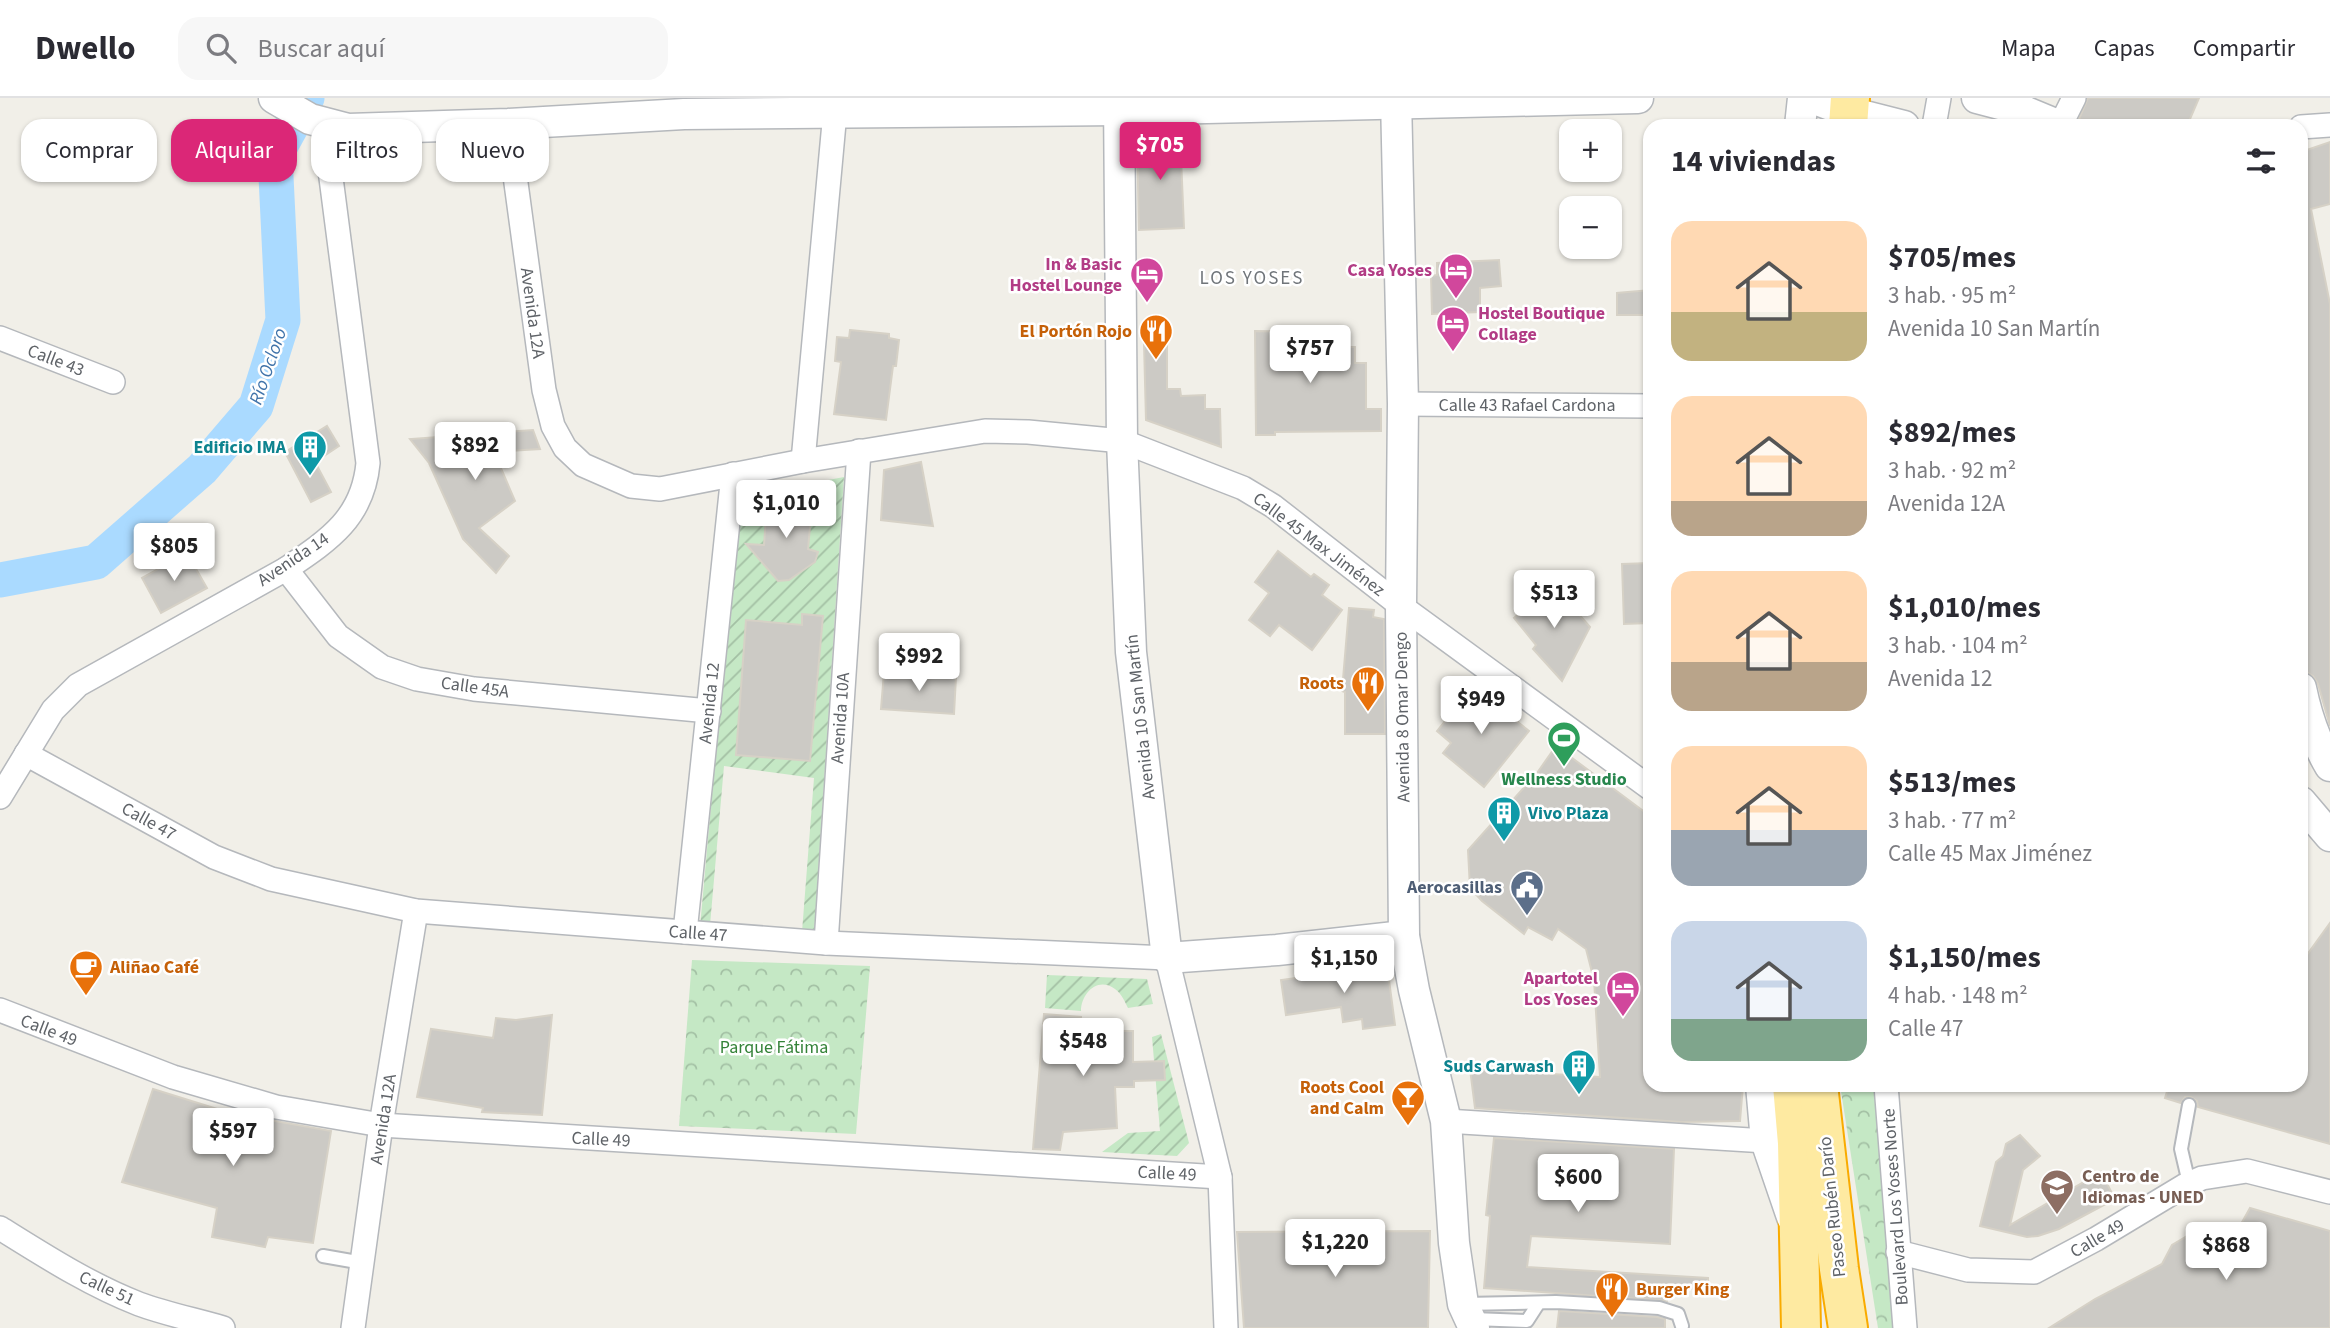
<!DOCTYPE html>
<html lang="es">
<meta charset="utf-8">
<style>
:root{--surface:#fff;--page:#f7f7f7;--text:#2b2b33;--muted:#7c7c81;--line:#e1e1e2;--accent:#db2777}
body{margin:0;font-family:"Source Sans 3",sans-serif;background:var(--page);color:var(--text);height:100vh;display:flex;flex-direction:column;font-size:26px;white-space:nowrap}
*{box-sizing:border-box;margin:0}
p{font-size:23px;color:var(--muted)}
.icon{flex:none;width:38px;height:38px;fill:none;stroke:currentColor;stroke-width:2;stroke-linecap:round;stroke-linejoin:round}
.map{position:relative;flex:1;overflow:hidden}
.details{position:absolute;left:1643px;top:21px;width:665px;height:973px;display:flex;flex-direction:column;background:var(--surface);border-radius:21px;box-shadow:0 2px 5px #0004}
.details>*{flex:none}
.hud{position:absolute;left:21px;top:21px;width:665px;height:63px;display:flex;gap:14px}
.buttons{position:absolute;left:1559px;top:21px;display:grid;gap:14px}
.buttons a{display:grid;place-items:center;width:63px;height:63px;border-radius:14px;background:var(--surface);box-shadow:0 2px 5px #0004;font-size:35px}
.price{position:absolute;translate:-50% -60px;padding:0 16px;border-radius:7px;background:#fff;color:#222;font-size:23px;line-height:46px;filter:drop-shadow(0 2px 4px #0008)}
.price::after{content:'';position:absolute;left:50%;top:42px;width:21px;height:16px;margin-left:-10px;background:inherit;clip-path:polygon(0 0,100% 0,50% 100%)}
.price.current{background:var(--accent);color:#fff}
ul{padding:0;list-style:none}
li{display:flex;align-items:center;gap:21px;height:175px;padding:0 28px}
li span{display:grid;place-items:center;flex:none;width:196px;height:140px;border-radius:21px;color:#555}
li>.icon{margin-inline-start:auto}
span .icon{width:84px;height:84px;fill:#fffc;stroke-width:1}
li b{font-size:30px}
h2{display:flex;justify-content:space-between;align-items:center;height:84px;padding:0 28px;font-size:30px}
.chip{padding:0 24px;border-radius:21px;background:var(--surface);box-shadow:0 2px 5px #0004;font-size:24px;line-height:63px}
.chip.current{background:var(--accent);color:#fff}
header{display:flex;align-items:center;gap:42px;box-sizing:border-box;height:98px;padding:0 35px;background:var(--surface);border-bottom:2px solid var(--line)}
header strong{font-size:33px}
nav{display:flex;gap:38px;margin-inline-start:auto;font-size:24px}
.search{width:490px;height:63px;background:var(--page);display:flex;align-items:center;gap:18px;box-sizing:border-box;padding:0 24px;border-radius:21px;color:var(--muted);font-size:26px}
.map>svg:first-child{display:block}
.forest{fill:url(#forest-crowns)}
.garden{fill:url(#garden-furrows);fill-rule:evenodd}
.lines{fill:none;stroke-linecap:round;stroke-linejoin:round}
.river{stroke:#aadaff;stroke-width:35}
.building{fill:#cccac5;stroke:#d6d1c6;stroke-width:2}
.service-casing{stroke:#b5b8bc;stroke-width:16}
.minor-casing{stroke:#b5b8bc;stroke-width:26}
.tertiary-casing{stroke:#b5b8bc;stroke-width:33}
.trunk-casing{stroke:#f9ab00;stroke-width:42}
.service{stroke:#fff;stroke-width:12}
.minor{stroke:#fff;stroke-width:23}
.tertiary{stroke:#fff;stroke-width:30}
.trunk{stroke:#feeaa1;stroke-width:38}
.labels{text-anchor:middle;stroke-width:5;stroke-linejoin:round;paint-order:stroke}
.hotel-label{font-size:18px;font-weight:bold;fill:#b23c85;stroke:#fff;text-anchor:end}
.street-label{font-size:18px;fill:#5f6368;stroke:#fff}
.food-label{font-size:18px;font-weight:bold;fill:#c56008;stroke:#fff;text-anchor:end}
.culture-label{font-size:18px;font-weight:bold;fill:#0d838f;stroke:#fff;text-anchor:end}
.leisure-label{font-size:18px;font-weight:bold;fill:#27864d;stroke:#fff}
.service-label{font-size:18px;font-weight:bold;fill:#4e5e75;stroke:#fff;text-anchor:end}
.park-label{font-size:18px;fill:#348238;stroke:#fff}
.education-label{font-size:18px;font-weight:bold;fill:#785e54;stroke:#fff;text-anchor:start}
.neighbourhood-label{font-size:19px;letter-spacing:2px;fill:#70757a;stroke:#fff}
.water-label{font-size:19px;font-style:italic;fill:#4174aa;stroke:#fff}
</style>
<header>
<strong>Dwello</strong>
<div class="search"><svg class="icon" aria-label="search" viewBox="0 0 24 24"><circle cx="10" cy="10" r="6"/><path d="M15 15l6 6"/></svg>Buscar aquí</div>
<nav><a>Mapa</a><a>Capas</a><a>Compartir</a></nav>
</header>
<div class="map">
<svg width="2330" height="1230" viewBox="0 0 2330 1230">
<defs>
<pattern id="forest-crowns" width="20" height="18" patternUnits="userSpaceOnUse" patternTransform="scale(1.75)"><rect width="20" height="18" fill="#c5e8c5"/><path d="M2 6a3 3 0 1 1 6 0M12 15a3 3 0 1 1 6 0" fill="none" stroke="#a3c0a4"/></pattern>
<pattern id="garden-furrows" width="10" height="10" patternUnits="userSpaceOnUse" patternTransform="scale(1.75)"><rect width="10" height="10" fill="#c5e8c5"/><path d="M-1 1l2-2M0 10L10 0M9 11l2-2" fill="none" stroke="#a3c0a4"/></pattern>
</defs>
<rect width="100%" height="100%" fill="#f1efe8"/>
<g class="forest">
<path d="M692,862L870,868L856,1036L679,1028Z"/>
<path d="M1840,987H1875L1897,1230H1878Z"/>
</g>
<g class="garden">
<path d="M844,379L814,838L700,829L739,399ZM767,404L812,408L808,451L789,482L779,483L757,459L764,447ZM724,668L814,680L802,834L710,827Z"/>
<path d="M1047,877L1147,881L1153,906L1128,910C1125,904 1122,896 1115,891C1098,878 1081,895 1081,913L1045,910Z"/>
<path d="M1161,936L1189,1045L1177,1058L1102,1054L1128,1035L1160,1033L1152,939Z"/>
</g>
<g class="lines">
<path class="river" d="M0,482L96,464L202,371L256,308L283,222L275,58L307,0"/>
</g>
<g class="building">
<path d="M2088,0H2199L2187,28H2093L2079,21Z"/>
<path d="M1180,36L1184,130L1139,132L1137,38Z"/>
<path d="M2330,44V106L2311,111L2330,206V628L2318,586L2313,578L2305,573L2301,551V54Z"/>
<path d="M1499,162L1501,188L1480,190V214L1432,216L1431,178L1437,177V165Z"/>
<path d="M1650,192V217H1617V195Z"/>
<path d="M850,232L889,236V240L899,242L896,268H893L886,322L834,316L841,264L835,263L837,239L849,240Z"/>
<path d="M1255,233L1343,234V249H1355V265H1366V311H1381V333L1275,334V337H1256Z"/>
<path d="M1144,245H1167V291H1180L1181,298L1205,297V311H1220L1221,349L1146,322Z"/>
<path d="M327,328L339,348L315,364L331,394L311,404L285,354Z"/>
<path d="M533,332L540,351L494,354L515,403L479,430L509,458L496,475L463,441L429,365L410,341Z"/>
<path d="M921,364L933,428L881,422L884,372Z"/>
<path d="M767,403L812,407L808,451L818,454L815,464L789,482L778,483L746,446L764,447Z"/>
<path d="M1278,453L1311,479L1314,476L1329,487L1322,497L1342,512L1312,552L1279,527L1270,538L1249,522L1269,495L1255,484Z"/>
<path d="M187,455L207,490L161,515L142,480Z"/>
<path d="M1650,465V525L1624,526L1622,466Z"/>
<path d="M1553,487L1590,529L1562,583L1533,551L1536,547L1514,520Z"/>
<path d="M1349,510L1374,512L1373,519L1384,521L1385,636H1345V594L1342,593Z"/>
<path d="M802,516L823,518L810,663L736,657L746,522L802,527Z"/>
<path d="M884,574L956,579L954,616L881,611Z"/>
<path d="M1473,588L1529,633L1484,689L1443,655L1451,645L1437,633Z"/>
<path d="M1556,648L1650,718V987H1743L1740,1023L1682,1024L1475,1010L1470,971L1600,979L1594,882L1586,851L1558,831L1552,842L1528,829L1524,836L1482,803L1470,790L1468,752L1537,675Z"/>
<path d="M2330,825V1046L2198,1009L2197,1003L2191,999H2185L2181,1005L2165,1000L2169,987H2301V865Z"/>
<path d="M1387,867L1395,927L1363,931L1362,921L1343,924L1341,909L1286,917L1281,882Z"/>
<path d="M1044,916L1081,919L1080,939L1103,926L1112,928L1119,933H1133V964L1164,963L1165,982L1134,983V989H1115L1117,1030L1063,1034L1060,1052L1033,1051Z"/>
<path d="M552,917L542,1017L482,1014L483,1010L417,999L431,931L493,940L496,920L516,922Z"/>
<path d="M153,991L230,1015L331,1033L313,1145L268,1139L265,1149L212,1139L217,1110L122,1084Z"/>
<path d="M2020,1037L2040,1058L2023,1072L2010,1127L2101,1074L2115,1101L2059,1131L2038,1138L2027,1139L1980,1128L1996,1064L2003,1058L2006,1046Z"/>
<path d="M1494,1040L1674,1051L1670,1146L1531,1138L1527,1169L1708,1180V1189L1668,1193L1667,1203L1484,1190L1490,1118L1486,1117Z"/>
<path d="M2250,1110L2330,1133V1230H2049L2095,1201L2162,1166L2172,1147L2199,1131L2236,1135Z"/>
<path d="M1430,1133L1428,1230H1244L1237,1134Z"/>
<path d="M1559,1213L1657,1219L1665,1221V1230H1557Z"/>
</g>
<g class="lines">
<g class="service-casing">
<g id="service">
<path d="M2189,1007L2181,1051L2188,1081L2198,1080"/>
<path d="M323,1158L363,1165"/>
<path d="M1465,1206L1556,1204L1659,1210L1678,1216L1682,1228"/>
<path d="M1473,1221L1527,1223L1538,1206"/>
</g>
</g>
<g class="minor-casing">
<g id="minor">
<path d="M508,26L544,292L553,328L565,350L583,367L631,388L660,391L803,363L985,333L1028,334L1122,343L1243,390L1273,408L1401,508L1650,690"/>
<path d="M1934,28L1939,0"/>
<path d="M2060,28L2074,0"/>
<path d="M2301,29L2330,27"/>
<path d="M0,240L113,284"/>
<path d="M1403,306L1650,308"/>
<path d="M803,363L835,14"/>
<path d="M286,471L338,538L382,569L417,581L474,591L709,613"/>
<path d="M26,656L214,759L271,781L416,813L826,845L1167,860L1220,1079L1226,1230"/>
<path d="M0,699L53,612L78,587L286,471C329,442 363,420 368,365L324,26"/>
<path d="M685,834L733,376"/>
<path d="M826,845L859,353"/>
<path d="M0,912L173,979L276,1009L381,1027L1220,1079"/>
<path d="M1886,987L1905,1230"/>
<path d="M1446,1023L1766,1043"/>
<path d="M0,1130C45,1158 90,1187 139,1206C166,1216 196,1222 223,1230"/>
<path d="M1898,1154L1968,1172L2034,1174L2096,1141L2184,1088L2202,1080L2247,1073L2330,1094"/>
<path d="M353,1230L381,1027L416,813"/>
</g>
</g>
<g class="tertiary-casing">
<g id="tertiary">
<path d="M274,0L310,21L348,31L508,26L684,16L1120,12L1638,0"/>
<path d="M1119,0L1122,343L1131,554L1167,860L1277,852L1404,838"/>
<path d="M1396,0L1403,306L1401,508L1404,838L1414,892L1446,1023L1454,1145L1463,1206L1474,1230"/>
<path d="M1812,0L1849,14L1904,28"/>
<path d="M1977,0L2019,11L2060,28"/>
<path d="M1800,28L1803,0"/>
<path d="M2301,590C2307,619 2315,643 2330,668"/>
<path d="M2301,704L2330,738"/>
<path d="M1761,987L1766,1043L1792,1119"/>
</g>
</g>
<g class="trunk-casing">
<g id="trunk">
<path d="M1848,28L1850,0"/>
<path d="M1792,987L1797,1045L1801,1230"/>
<path d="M1818,987L1839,1171L1848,1230"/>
</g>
</g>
<use href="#service" class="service"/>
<use href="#minor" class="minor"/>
<use href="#tertiary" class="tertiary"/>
<use href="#trunk" class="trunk"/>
</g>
<defs>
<g id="hotel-pin" transform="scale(1.75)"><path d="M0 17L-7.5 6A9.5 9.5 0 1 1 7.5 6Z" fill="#d1479c" stroke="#fff"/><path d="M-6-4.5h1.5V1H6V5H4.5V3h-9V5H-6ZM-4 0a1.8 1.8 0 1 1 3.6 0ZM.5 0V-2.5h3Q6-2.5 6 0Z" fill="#fff"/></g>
<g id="restaurant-pin" transform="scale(1.75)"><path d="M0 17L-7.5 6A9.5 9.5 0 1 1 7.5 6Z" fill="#e8710a" stroke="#fff"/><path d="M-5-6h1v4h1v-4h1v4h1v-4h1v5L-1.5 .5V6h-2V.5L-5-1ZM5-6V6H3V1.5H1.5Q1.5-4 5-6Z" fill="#fff"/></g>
<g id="building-pin" transform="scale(1.75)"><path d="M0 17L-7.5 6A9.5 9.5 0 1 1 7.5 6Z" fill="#0f9aa8" stroke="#fff"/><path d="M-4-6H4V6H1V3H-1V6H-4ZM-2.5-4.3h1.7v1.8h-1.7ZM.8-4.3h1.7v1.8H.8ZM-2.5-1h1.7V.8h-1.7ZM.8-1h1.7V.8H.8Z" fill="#fff"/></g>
<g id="stadium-pin" transform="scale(1.75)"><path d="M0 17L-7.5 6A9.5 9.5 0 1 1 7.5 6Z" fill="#2e9e5b" stroke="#fff"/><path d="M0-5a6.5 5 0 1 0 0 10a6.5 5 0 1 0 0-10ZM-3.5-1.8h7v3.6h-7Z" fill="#fff"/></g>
<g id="civic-pin" transform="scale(1.75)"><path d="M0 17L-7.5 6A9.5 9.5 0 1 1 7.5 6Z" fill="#5c6f8a" stroke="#fff"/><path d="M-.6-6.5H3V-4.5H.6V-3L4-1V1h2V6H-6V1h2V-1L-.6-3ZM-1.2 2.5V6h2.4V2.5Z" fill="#fff"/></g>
<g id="cafe-pin" transform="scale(1.75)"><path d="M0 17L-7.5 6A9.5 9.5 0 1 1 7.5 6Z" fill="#e8710a" stroke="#fff"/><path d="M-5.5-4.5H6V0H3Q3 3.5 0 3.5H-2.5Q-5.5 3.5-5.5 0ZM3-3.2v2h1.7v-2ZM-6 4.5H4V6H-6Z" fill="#fff"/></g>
<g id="bar-pin" transform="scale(1.75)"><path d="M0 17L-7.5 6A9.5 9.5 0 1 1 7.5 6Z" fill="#e8710a" stroke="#fff"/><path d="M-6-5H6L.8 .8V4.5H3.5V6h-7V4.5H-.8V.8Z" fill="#fff"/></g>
<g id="university-pin" transform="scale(1.75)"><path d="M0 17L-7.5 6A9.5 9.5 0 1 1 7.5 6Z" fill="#8d6e63" stroke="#fff"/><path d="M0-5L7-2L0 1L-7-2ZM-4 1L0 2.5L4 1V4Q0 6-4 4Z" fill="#fff"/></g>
</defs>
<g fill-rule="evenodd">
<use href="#hotel-pin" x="1456" y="172"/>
<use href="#hotel-pin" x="1147" y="176"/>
<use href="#hotel-pin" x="1453" y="225"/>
<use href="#restaurant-pin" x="1156" y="233"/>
<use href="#building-pin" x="310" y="349"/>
<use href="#restaurant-pin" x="1368" y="585"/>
<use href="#stadium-pin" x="1564" y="640"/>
<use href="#building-pin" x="1504" y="715"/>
<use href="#civic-pin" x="1527" y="789"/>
<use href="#cafe-pin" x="86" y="869"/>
<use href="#hotel-pin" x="1623" y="890"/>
<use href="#building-pin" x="1579" y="968"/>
<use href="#bar-pin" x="1408" y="999"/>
<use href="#university-pin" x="2057" y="1088"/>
<use href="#restaurant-pin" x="1612" y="1191"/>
</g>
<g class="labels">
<g class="hotel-label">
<text x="1122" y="172">In &amp; Basic<tspan x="1122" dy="21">Hostel Lounge</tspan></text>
<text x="1432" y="178">Casa Yoses</text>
<text x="1478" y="221" text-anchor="start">Hostel Boutique<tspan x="1478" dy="21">Collage</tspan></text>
<text x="1598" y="886">Apartotel<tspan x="1598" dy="21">Los Yoses</tspan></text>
</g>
<g class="street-label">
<text transform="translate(533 215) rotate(82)" y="6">Avenida 12A</text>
<text transform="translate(56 262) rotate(21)" y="6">Calle 43</text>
<text x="1527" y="313">Calle 43 Rafael Cardona</text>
<text transform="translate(1319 446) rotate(37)" y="6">Calle 45 Max Jiménez</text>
<text transform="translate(293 461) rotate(-34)" y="6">Avenida 14</text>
<text transform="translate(475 589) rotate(8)" y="6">Calle 45A</text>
<text transform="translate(709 605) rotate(-84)" y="6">Avenida 12</text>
<text transform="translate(1140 619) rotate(-96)" y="6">Avenida 10 San Martín</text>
<text transform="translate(1402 619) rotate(-91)" y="6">Avenida 8 Omar Dengo</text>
<text transform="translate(840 620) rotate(-86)" y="6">Avenida 10A</text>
<text transform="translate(149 723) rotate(29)" y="6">Calle 47</text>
<text transform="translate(698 835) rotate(4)" y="6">Calle 47</text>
<text transform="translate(49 932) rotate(21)" y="6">Calle 49</text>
<text transform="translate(383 1021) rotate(-81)" y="6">Avenida 12A</text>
<text transform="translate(601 1041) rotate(3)" y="6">Calle 49</text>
<text transform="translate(1167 1075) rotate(3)" y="6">Calle 49</text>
<text transform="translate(1832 1109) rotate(-96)" y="6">Paseo Rubén Darío</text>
<text transform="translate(1895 1109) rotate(-94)" y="6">Boulevard Los Yoses Norte</text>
<text transform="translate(2097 1140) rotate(-30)" y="6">Calle 49</text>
<text transform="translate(107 1190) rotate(25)" y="6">Calle 51</text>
</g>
<g class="food-label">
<text x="1132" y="239">El Portón Rojo</text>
<text x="1344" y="591">Roots</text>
<text x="110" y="875" text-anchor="start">Aliñao Café</text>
<text x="1384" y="995">Roots Cool<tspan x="1384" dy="21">and Calm</tspan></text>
<text x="1636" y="1197" text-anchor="start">Burger King</text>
</g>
<g class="culture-label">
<text x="286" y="355">Edificio IMA</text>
<text x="1528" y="721" text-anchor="start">Vivo Plaza</text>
<text x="1554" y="974">Suds Carwash</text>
</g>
<g class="leisure-label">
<text x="1564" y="687">Wellness Studio</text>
</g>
<g class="service-label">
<text x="1502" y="795">Aerocasillas</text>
</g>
<g class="park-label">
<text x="774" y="955">Parque Fátima</text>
</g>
<g class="education-label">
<text x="2082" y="1084">Centro de<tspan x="2082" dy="21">Idiomas - UNED</tspan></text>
</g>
<g class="neighbourhood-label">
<text x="1252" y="186">LOS YOSES</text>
</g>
<g class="water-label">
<text transform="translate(267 268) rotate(-71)" y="7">Río Ocloro</text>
</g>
</g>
</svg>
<div class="buttons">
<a>+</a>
<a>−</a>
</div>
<b class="price current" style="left:1160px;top:84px">$705</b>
<b class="price" style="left:1310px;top:287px">$757</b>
<b class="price" style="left:475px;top:384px">$892</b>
<b class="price" style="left:786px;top:442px">$1,010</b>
<b class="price" style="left:174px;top:485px">$805</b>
<b class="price" style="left:1554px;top:532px">$513</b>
<b class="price" style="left:919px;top:595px">$992</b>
<b class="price" style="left:1481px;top:638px">$949</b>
<b class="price" style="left:1344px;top:897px">$1,150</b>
<b class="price" style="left:1083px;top:980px">$548</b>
<b class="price" style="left:233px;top:1070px">$597</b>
<b class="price" style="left:1578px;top:1116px">$600</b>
<b class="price" style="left:1335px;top:1181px">$1,220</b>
<b class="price" style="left:2226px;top:1184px">$868</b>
<div class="hud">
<a class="chip">Comprar</a>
<a class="chip current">Alquilar</a>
<a class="chip">Filtros</a>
<a class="chip">Nuevo</a>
</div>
<section class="details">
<h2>14 viviendas<svg class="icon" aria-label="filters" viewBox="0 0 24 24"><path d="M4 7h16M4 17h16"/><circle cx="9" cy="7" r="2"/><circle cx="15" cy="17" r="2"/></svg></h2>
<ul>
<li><span style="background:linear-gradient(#ffd9b3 65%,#c2b280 0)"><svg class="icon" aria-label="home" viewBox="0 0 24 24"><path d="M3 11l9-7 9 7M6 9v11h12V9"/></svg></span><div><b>$705/mes</b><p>3 hab. · 95 m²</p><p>Avenida 10 San Martín</p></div></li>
<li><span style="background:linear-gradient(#ffd9b3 75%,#b9a48a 0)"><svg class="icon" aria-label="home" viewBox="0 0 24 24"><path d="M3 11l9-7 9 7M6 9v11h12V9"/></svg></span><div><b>$892/mes</b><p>3 hab. · 92 m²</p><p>Avenida 12A</p></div></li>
<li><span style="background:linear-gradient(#ffd9b3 65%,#b9a48a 0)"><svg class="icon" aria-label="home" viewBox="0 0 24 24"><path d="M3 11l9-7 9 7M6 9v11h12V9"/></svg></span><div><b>$1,010/mes</b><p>3 hab. · 104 m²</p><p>Avenida 12</p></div></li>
<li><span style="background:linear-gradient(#ffd9b3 60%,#9aa5b1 0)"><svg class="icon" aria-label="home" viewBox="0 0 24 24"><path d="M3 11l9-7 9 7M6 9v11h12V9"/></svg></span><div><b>$513/mes</b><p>3 hab. · 77 m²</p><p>Calle 45 Max Jiménez</p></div></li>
<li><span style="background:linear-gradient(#c9d6e8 70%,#7fa58c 0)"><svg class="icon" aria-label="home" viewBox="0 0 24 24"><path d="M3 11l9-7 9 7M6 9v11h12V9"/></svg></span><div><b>$1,150/mes</b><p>4 hab. · 148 m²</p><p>Calle 47</p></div></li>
</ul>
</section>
</div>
